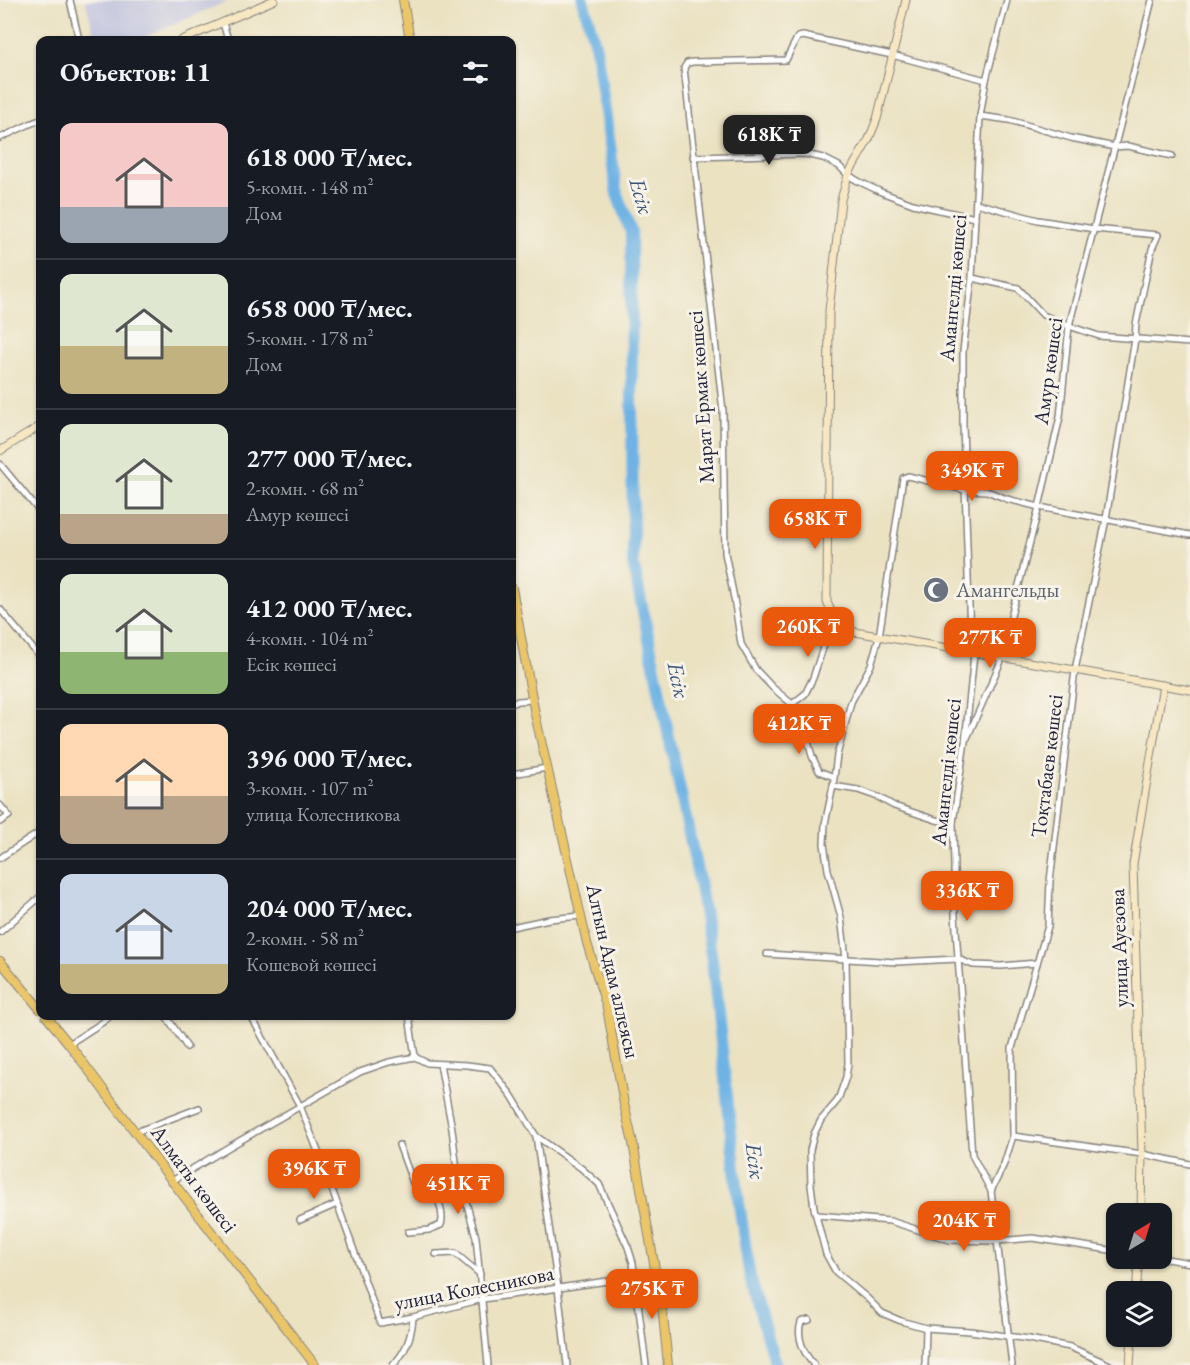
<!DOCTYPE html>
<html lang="ru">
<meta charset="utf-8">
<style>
:root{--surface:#171b24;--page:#242831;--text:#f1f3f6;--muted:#9ea1a6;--line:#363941;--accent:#ea580c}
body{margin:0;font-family:"EB Garamond",serif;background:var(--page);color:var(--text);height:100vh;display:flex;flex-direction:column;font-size:22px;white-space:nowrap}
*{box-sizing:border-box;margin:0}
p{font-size:20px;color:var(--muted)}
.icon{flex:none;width:33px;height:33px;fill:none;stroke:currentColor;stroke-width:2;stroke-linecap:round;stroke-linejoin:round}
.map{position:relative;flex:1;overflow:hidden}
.drawer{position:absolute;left:36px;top:36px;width:480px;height:984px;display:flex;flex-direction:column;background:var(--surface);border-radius:12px;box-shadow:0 2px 4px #0004}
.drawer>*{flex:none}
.needle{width:39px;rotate:38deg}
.controls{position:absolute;left:1106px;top:1203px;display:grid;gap:12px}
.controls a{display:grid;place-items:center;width:66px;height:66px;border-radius:12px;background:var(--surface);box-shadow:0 2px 4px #0004;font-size:30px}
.price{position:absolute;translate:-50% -51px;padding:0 14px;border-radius:12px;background:var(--accent);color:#fff;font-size:20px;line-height:39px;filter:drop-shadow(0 2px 3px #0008)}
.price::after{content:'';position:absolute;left:50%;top:36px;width:18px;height:14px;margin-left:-9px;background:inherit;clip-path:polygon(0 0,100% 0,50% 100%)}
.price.selected{background:#222;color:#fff}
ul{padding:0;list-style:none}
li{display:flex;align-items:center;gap:18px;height:150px;padding:0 24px}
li+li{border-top:2px solid var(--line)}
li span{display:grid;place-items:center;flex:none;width:168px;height:120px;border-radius:12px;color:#555}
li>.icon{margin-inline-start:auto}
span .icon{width:72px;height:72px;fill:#fffc;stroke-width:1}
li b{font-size:26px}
h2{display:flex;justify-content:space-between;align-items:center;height:72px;padding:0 24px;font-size:26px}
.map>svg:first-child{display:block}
.industrial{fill:#c0c2dd}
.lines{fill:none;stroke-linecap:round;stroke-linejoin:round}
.river{stroke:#6eb3e4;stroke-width:12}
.street-casing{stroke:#86827e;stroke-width:8}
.secondary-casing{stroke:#86827e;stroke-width:9}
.primary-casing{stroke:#86827e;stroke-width:10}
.street{stroke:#fff;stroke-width:5}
.secondary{stroke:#f7e8c3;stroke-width:7}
.primary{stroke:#ebc669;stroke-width:8}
.labels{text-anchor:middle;stroke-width:6;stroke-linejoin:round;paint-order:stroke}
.street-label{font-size:21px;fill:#22223b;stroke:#f7f3e8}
.worship-label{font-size:21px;fill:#5b616d;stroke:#f7f3e8;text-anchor:start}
.water-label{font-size:22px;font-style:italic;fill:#3d5576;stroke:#f7f3e8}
</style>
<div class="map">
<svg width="1190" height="1365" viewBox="0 0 1190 1365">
<rect width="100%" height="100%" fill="#f7f3e8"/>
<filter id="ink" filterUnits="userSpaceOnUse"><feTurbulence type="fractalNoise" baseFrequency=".0167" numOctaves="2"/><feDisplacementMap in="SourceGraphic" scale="12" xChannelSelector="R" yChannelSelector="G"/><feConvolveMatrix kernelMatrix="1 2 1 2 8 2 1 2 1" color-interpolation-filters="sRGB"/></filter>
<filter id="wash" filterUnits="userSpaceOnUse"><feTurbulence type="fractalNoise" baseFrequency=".008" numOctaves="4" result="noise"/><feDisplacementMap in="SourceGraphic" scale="24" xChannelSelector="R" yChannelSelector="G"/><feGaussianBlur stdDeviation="1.35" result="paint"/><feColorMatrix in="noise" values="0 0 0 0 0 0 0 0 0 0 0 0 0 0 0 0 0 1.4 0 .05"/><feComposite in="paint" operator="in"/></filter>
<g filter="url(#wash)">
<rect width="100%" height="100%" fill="#ebe2c2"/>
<path class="industrial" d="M85,0H230L138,40H96Z"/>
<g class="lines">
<path class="river" d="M583,0L596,48L617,194L631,232L633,563L701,891L712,960L739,1204L750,1277L775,1365"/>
</g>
</g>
<g filter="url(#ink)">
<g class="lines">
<g class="street-casing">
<g id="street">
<path d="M70,0L79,40"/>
<path d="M1007,0L986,80L980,116L972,278L963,351V424L970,637L974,654L965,742L953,823L955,915L972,1155L991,1191L1012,1365"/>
<path d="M223,23L228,40"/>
<path d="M980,116L1009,120L1071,138L1115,147L1128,146L1172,156"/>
<path d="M0,138L32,123L40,120"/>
<path d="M693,157L805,154L823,158L839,166L848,175L858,181L881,192L913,204L975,218"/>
<path d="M976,203L1038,220L1094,229L1158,235L1152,249L1136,324L1135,339L1106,519L1075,670L1050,881L1048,926L1012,1048L1013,1136L1004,1164L991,1191"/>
<path d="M972,278L1018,288L1043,315L1069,326L1099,336L1190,343"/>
<path d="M0,464L40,512"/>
<path d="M0,609L40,657"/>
<path d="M512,704L518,701L532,700"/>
<path d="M792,704L805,694L813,678L833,617"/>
<path d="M967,738L1002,659L1012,612L1039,507L1060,417L1069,326L1152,0"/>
<path d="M512,774L547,768"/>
<path d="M834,777L819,771L812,756L805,731L792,704L773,688L756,670L741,644L734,598L725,553L723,411L684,68L687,63L693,62L786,60L796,40L798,37L803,36L892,55L986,80"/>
<path d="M833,786L858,790L878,797L894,806L936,820L953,823"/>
<path d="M0,805L9,816L0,822"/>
<path d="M0,858L40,832"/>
<path d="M512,927L549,919L581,916"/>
<path d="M0,932L40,897"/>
<path d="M767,954L896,962L958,959L973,965L1001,966L1037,963"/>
<path d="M166,1016L187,1047"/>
<path d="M251,1016L300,1106L323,1164L380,1323L413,1317L483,1299L635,1277L655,1273"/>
<path d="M409,1016L415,1057"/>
<path d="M69,1044L103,1022L110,1016"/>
<path d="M440,1064L452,1129L457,1170L476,1237L488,1365"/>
<path d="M136,1132L199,1108"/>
<path d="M536,1136L581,1168L599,1184L628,1247L633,1263L646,1365"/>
<path d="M1013,1136L1142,1154L1190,1164"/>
<path d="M399,1145L413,1183L425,1188L437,1184L460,1180"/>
<path d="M172,1181L229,1147L360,1072L389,1062L415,1057L427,1063L467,1065L490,1068L512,1096L536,1136L558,1288L567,1365"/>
<path d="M817,1215L890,1221L950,1240L997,1241L1033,1238L1116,1251"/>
<path d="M300,1220L337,1204"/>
<path d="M408,1232L429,1230L441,1225C445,1212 436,1198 434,1185"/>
<path d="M436,1254L455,1253L480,1274"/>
<path d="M1161,1258L1190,1263"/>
<path d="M809,1320L801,1322C796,1337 804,1354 814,1365"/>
<path d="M393,1365C406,1352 412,1335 413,1317"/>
<path d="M925,1365L926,1328"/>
<path d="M1110,1365L1070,1347L1029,1339L970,1331L926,1328L901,1321L882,1313L867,1298L836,1272L826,1254L814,1208L811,1185L810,1150L814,1134L821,1120L838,1100L846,1077L848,1064L846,959L841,917L828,870L824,844L825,824L833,786L837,755L851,702L871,665L879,637L903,478L908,476L965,490L987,491L1007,499L1039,507L1190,535"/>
</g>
</g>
<g class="secondary-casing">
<g id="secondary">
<path d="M906,0L877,119L869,139L848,175L841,200L829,311L827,602C834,619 838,625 855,632L1190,690"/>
<path d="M182,40L274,0"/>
<path d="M0,451L40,426"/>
<path d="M1141,1214L1142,1154L1133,864L1163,685"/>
<path d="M1136,1292L1139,1258"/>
<path d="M1130,1365L1132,1336"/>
</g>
</g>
<g class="primary-casing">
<g id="primary">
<path d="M403,0L410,40"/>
<path d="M512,588L535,714L587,943L607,1008L624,1104L633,1143L663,1315L668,1365"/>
<path d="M0,961L40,1009"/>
<path d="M46,1016L69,1044L172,1181L315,1365"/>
</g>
</g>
<use href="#street" class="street"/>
<use href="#secondary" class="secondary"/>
<use href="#primary" class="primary"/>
</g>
</g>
<defs>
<g id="mosque-disc" transform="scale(1.35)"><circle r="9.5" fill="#6b7280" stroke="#f7f3e8"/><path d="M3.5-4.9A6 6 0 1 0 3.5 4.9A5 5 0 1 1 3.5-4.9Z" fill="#fff"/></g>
</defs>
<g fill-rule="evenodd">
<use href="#mosque-disc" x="936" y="590"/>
</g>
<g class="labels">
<g class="street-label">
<text transform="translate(953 288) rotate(-85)" y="7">Амангелді көшесі</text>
<text transform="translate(1048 371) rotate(-82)" y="7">Амур көшесі</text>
<text transform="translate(701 397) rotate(-94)" y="7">Марат Ермак көшесі</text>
<text transform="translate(1047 766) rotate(-83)" y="7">Тоқтабаев көшесі</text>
<text transform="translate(946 772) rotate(-84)" y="7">Амангелді көшесі</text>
<text transform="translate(1119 948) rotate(-92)" y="7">улица Ауезова</text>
<text transform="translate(613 971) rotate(77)" y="7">Алтын Адам аллеясы</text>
<text transform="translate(194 1179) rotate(53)" y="7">Алматы көшесі</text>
<text transform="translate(474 1288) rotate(-11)" y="7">улица Колесникова</text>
</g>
<g class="worship-label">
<text x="956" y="597">Амангельды</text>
</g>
<g class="water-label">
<text transform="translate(642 196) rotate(74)" y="8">Есік</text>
<text transform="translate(679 680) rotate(78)" y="8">Есік</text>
<text transform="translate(756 1161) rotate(83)" y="8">Есік</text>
</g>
</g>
</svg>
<div class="controls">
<a><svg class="needle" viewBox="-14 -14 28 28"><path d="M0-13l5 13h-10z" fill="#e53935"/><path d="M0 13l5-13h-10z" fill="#9ea1a6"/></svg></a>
<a><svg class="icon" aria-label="layers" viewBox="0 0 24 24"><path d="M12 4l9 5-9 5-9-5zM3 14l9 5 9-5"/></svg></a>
</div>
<b class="price selected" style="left:769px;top:166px">618K ₸</b>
<b class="price" style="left:972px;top:502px">349K ₸</b>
<b class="price" style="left:815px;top:550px">658K ₸</b>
<b class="price" style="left:808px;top:658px">260K ₸</b>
<b class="price" style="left:990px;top:669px">277K ₸</b>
<b class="price" style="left:799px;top:755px">412K ₸</b>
<b class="price" style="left:967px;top:922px">336K ₸</b>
<b class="price" style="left:314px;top:1200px">396K ₸</b>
<b class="price" style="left:458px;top:1215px">451K ₸</b>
<b class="price" style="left:964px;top:1252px">204K ₸</b>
<b class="price" style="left:652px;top:1320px">275K ₸</b>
<section class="drawer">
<h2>Объектов: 11<svg class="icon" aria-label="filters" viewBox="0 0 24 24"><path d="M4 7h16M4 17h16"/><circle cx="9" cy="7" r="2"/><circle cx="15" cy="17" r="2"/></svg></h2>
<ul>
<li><span style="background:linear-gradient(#f6c9c9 70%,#9aa5b1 0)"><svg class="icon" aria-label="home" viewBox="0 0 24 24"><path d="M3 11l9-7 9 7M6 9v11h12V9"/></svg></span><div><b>618 000 ₸/мес.</b><p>5-комн. · 148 m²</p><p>Дом</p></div></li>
<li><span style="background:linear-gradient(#dfe7d0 60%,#c2b280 0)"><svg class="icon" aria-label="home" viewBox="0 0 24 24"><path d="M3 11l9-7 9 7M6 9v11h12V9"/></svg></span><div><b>658 000 ₸/мес.</b><p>5-комн. · 178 m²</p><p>Дом</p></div></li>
<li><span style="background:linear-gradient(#dfe7d0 75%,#b9a48a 0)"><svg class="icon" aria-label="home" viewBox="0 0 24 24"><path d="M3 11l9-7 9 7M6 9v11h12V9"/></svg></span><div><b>277 000 ₸/мес.</b><p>2-комн. · 68 m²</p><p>Амур көшесі</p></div></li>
<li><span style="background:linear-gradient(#dfe7d0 65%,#8fb573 0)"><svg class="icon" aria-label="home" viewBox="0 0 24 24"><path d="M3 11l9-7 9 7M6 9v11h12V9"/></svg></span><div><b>412 000 ₸/мес.</b><p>4-комн. · 104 m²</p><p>Есік көшесі</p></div></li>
<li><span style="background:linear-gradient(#ffd9b3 60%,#b9a48a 0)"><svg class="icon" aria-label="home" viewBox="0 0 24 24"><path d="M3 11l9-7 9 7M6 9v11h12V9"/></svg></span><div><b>396 000 ₸/мес.</b><p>3-комн. · 107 m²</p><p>улица Колесникова</p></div></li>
<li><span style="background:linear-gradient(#c9d6e8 75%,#c2b280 0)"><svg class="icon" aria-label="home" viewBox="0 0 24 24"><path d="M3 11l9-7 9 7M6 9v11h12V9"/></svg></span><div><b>204 000 ₸/мес.</b><p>2-комн. · 58 m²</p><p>Кошевой көшесі</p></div></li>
</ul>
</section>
</div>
